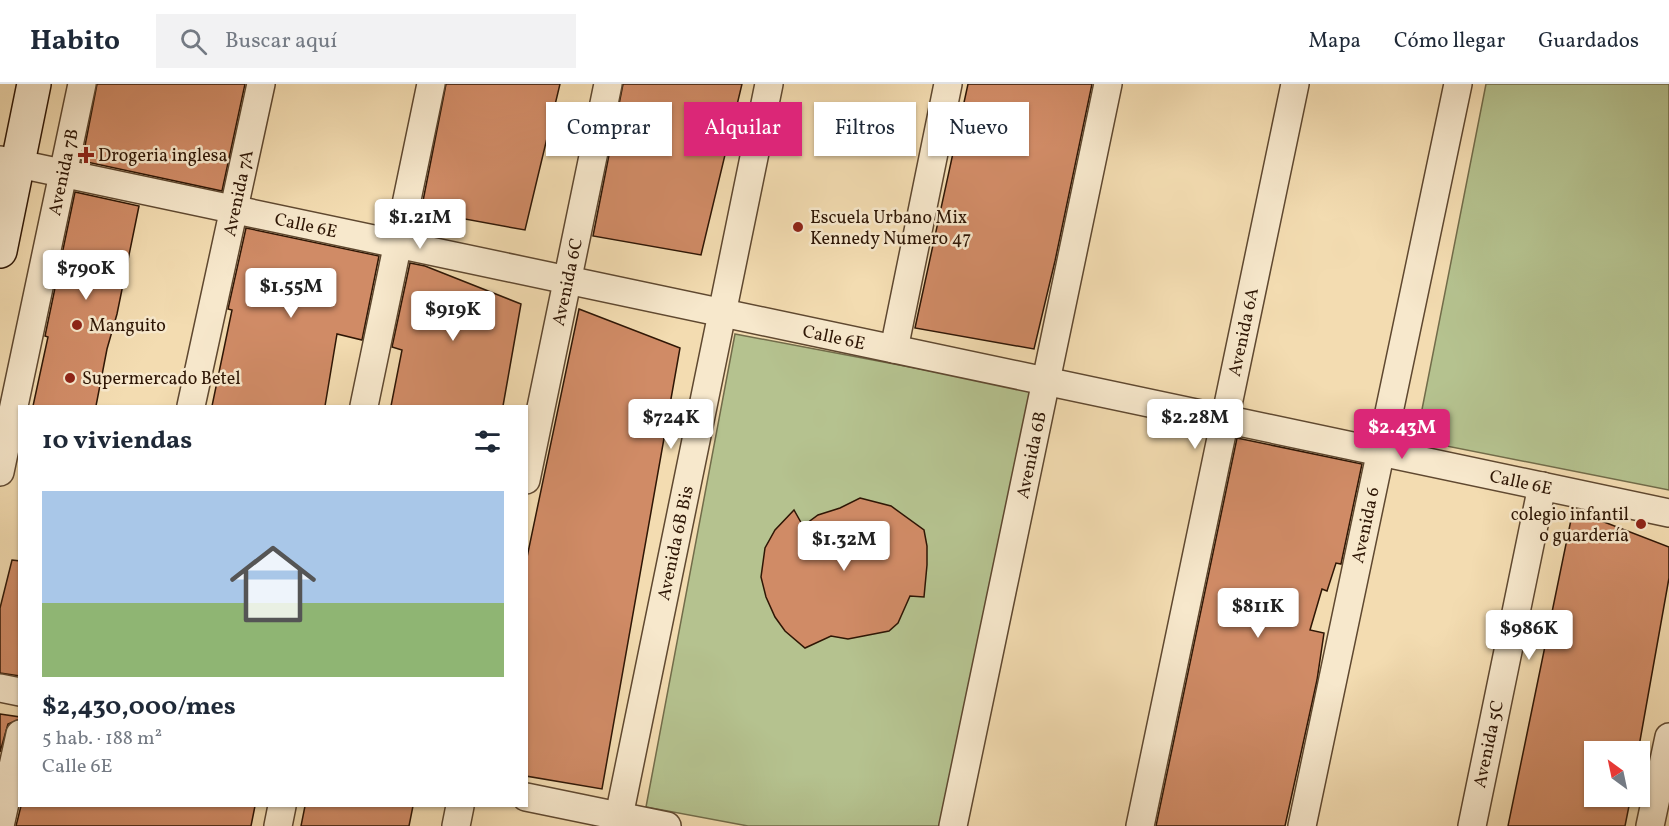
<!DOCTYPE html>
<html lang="es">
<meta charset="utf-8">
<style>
:root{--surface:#fff;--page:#f2f2f3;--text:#1f2937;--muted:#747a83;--line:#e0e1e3;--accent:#db2777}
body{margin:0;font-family:Vollkorn,serif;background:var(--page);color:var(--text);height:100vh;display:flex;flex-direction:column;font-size:22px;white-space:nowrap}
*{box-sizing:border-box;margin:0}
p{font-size:20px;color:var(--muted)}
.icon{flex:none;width:33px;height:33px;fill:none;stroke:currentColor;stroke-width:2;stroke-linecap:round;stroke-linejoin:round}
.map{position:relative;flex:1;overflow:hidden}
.details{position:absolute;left:18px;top:321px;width:510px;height:402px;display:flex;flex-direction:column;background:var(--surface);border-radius:0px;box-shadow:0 2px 4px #0004}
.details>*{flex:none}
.top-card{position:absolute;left:546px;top:18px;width:570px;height:54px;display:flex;gap:12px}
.needle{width:39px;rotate:327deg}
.buttons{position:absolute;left:1584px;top:657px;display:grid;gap:12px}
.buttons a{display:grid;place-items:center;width:66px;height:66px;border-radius:0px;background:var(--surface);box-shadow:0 2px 4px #0004;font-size:30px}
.price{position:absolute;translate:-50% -51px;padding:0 14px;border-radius:6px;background:#fff;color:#222;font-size:20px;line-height:39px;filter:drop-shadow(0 2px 3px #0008)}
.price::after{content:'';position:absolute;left:50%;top:36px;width:18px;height:14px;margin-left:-9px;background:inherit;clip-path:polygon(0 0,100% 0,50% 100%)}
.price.on{background:var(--accent);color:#fff}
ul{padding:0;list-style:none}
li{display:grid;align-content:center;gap:12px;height:318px;padding:0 24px}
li+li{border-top:2px solid var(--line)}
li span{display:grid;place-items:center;height:186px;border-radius:0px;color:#555}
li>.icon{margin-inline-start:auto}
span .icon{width:108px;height:108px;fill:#fffc;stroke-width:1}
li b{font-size:26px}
h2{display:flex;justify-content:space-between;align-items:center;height:72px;padding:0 24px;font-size:26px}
.chip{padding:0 21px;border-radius:0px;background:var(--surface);box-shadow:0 2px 4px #0004;font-size:21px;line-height:54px}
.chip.on{background:var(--accent);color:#fff}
header{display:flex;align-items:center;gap:36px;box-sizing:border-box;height:84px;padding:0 30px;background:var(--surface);border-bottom:2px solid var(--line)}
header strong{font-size:28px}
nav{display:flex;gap:33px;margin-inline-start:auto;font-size:21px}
.search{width:420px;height:54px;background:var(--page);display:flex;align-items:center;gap:15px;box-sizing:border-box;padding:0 21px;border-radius:0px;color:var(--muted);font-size:22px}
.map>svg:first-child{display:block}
.green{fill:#b5c28f;stroke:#726c4a;stroke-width:1.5}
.building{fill:#d08b66;stroke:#2e1605;stroke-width:1.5}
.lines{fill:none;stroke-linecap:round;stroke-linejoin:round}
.street-casing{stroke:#5f4830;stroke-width:30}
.secondary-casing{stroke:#2e1605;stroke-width:36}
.street{stroke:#f7e8cc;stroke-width:27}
.secondary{stroke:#f7e8cc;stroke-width:33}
.poi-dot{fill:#8f2418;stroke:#f7e8cc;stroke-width:2}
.labels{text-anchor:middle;stroke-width:5;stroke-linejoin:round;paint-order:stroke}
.poi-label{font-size:18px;fill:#2e1605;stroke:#f7e8cc;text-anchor:start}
.street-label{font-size:18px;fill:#2e1605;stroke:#f7e8cc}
</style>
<header>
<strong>Habito</strong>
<div class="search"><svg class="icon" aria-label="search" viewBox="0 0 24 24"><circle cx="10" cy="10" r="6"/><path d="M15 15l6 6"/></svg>Buscar aquí</div>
<nav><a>Mapa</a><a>Cómo llegar</a><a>Guardados</a></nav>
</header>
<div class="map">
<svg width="1669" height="742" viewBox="0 0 1669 742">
<rect width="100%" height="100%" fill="#f3dcb1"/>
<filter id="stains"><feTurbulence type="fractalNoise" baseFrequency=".00333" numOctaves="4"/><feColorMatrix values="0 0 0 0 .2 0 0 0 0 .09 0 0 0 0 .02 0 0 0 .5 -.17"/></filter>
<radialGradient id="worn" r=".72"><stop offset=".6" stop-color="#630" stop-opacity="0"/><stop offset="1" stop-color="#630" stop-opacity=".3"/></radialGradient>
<g class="green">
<path d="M1486,0H1669V406L1416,356Z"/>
<path d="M735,250L1042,308L946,742H748L646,723Z"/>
</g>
<g class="building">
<path d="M97,0H245L222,107L82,77Z"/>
<path d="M446,0H560L525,146L421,127Z"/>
<path d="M623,0H742L701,171L593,152Z"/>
<path d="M968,0H1092L1055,177L1034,265L915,244Z"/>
<path d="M75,108L139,122L117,230L107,265L96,322H33L48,253L45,252Z"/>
<path d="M246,144L379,172L362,256L337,250L325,322H212L232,226L228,225Z"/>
<path d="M410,179L425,182L521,220L503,322H391L402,266L392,263Z"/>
<path d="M579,225L680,264L602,705L526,692V478Z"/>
<path d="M1237,354L1362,380L1341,480L1336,479L1327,507L1322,505L1310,546L1324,549L1317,596L1285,742H1156Z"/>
<path d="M860,414L891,422L924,446L927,462V481L924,513L910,512L898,539L889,547L848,555L831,552L805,564L785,547L775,533L766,513L761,493L765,464L775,446L794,426L803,442L818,431L840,424Z"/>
<path d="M1573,426L1669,463V494L1638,668H1594V712H1631L1625,742H1508Z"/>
<path d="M12,476L20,477V592L0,589V524Z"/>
<path d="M0,630L20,633V635L8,640L0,668Z"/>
<path d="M21,722H255L251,742H16Z"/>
<path d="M305,722H413L409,742H301Z"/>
</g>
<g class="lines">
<g class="street-casing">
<g id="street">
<path d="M0,76L1669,429"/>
<path d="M894,265L948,0"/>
<path d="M191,322L261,0"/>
<path d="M364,322L431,0"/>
<path d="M0,388L82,0"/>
<path d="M526,396L608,0"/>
<path d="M0,604L20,608"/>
<path d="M526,713L667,742"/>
<path d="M0,742L20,650"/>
<path d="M278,742L282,722"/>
<path d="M456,742L460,722"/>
<path d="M617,742L769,0"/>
<path d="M953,742L1108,0"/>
<path d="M1140,742L1295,0"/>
<path d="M1302,742L1458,0"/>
<path d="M1472,742L1542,402"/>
<path d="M1650,742L1669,653"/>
</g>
</g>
<g class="secondary-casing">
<path id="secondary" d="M0,167L34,0"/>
</g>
<use href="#street" class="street"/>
<use href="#secondary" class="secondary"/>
</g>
<g class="poi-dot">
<path d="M83 62h6v6h6v6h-6v6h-6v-6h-6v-6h6z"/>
<circle cx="798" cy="143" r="6"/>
<circle cx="77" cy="241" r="6"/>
<circle cx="70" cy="294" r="6"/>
<circle cx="1641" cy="440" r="6"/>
</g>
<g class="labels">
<g class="poi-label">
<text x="98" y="77">Drogeria inglesa</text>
<text x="810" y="139">Escuela Urbano Mix<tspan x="810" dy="21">Kennedy Numero 47</tspan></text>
<text x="89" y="247">Manguito</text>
<text x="82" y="300">Supermercado Betel</text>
<text x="1629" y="436" text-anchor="end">colegio infantil<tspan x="1629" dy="21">o guardería</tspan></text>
</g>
<g class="street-label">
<text transform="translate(63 88) rotate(-78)" y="6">Avenida 7B</text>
<text transform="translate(238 109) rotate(-78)" y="6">Avenida 7A</text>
<text transform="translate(306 141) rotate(12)" y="6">Calle 6E</text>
<text transform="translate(567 198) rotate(-78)" y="6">Avenida 6C</text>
<text transform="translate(1243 248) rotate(-78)" y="6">Avenida 6A</text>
<text transform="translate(834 253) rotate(12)" y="6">Calle 6E</text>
<text transform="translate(1031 371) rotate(-78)" y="6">Avenida 6B</text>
<text transform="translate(1521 398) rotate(12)" y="6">Calle 6E</text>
<text transform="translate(1365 441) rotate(-78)" y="6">Avenida 6</text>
<text transform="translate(675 459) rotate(-78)" y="6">Avenida 6B Bis</text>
<text transform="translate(1488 660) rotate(-78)" y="6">Avenida 5C</text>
</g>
</g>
<rect width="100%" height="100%" filter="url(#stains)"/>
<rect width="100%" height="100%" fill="url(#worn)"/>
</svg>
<div class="buttons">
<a><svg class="needle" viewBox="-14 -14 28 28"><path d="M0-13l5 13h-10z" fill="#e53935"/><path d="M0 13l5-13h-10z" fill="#747a83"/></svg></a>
</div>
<b class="price" style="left:420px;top:166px">$1.21M</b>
<b class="price" style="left:86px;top:217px">$790K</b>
<b class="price" style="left:291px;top:235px">$1.55M</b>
<b class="price" style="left:453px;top:258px">$919K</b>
<b class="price" style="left:671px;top:366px">$724K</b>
<b class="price" style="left:1195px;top:366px">$2.28M</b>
<b class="price on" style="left:1402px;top:376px">$2.43M</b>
<b class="price" style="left:844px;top:488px">$1.32M</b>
<b class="price" style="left:1258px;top:555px">$811K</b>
<b class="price" style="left:1529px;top:577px">$986K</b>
<div class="top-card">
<a class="chip">Comprar</a>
<a class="chip on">Alquilar</a>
<a class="chip">Filtros</a>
<a class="chip">Nuevo</a>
</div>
<section class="details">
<h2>10 viviendas<svg class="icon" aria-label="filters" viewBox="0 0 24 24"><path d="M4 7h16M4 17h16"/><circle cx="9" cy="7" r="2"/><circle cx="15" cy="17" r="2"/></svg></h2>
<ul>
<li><span style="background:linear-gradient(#a9c7e8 60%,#8fb573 0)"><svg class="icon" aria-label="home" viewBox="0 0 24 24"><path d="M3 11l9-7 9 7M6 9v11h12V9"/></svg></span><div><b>$2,430,000/mes</b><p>5 hab. · 188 m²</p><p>Calle 6E</p></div></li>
</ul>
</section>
</div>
